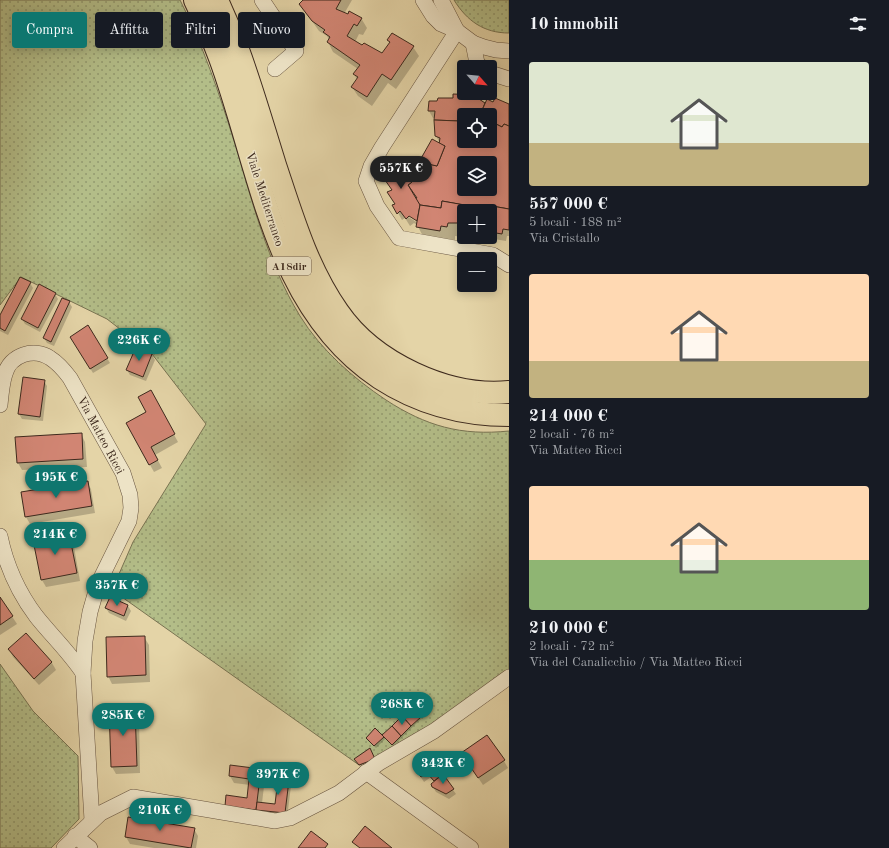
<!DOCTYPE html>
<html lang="it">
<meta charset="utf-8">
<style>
:root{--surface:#171b24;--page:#242831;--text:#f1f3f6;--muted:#9ea1a6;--accent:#0f766e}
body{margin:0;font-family:"Old Standard TT",serif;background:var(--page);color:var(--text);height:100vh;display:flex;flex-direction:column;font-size:15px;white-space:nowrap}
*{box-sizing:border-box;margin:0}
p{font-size:13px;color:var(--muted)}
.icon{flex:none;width:22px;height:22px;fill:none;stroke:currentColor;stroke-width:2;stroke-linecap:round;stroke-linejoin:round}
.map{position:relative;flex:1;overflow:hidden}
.sheet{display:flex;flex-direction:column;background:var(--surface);width:380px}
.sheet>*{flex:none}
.top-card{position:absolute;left:12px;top:12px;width:380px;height:36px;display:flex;gap:8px}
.needle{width:26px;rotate:117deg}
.fabs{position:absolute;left:457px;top:60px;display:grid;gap:8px}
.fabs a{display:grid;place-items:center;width:40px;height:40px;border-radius:4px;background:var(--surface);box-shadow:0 2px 10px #0003;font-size:20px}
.price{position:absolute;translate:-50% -34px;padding:0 9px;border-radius:14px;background:var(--accent);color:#fff;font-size:13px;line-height:26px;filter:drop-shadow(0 1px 2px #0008)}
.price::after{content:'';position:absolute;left:50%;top:24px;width:12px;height:9px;margin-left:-6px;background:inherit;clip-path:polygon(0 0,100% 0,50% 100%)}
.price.selected{background:#222;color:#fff}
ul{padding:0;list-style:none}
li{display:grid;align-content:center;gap:8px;height:212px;padding:0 20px}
li span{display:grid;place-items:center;height:124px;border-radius:4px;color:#555}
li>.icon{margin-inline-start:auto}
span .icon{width:72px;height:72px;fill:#fffc;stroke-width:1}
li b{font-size:17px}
h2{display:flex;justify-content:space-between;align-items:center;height:48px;padding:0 20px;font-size:17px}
.pill{padding:0 14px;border-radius:4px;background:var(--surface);box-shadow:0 2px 10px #0003;font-size:14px;line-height:36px}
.pill.selected{background:var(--accent);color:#fff}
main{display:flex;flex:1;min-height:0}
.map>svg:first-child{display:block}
.grass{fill:url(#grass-dots);stroke:#787352}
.shadow{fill:#0003;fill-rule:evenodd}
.building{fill:#d18573;stroke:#3d291d;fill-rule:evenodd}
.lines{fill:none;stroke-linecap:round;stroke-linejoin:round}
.street-casing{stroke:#675440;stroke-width:16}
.highway-casing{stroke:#3d291d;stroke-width:24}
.street{stroke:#ede3c6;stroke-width:15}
.highway{stroke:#e4d4a7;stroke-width:22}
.labels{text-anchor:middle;stroke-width:3;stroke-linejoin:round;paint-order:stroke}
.shield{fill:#ede3c6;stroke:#726150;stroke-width:1}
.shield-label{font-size:11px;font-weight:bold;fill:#3d291d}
.street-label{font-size:12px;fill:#3d291d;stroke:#ede3c6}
</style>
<main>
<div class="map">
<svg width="509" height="848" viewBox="0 0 509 848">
<defs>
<pattern id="grass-dots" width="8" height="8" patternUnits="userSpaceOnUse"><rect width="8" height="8" fill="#b3bd88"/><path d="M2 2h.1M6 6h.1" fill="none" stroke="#939a6f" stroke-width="1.8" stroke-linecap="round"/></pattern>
</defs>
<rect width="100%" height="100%" fill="#e4d4a7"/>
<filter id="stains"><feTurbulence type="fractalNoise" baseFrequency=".005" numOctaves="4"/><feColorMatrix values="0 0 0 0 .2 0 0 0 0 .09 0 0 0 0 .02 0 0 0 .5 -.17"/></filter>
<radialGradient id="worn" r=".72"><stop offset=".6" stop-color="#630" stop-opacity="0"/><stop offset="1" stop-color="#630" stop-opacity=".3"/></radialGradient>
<g class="grass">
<path d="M0,0H180C203,45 219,93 234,141C252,200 267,262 300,316C321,350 353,378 386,400C426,426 461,436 509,431V671C462,705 414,744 359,765L112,590L133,542L206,424L152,354L107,319L21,277L0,305Z"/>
<path d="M454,0H509V33C484,33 467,21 454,0Z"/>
<path d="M0,664L33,711L78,756L79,819L51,848H0Z"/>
</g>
<g class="shadow">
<path d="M305,0H352L344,14L361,18L367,28L363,35L359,34L355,42L382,55L390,44L388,40L413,47L419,56L396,89L388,83L372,106L358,96L352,87L357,80L354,74L358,69L333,52L328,42L329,40L327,36L319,31L300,4Z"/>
<path d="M479,96L482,102L486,104L509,105V236H507L506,241L482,237H490V211H464V237L455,236V240L449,239L448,244L425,240L417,225L414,223L410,226L405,218L402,220L394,206L396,204L392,190L406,175L441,145L436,136L435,118H433L429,111L454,99ZM464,115H490V141H464ZM464,163H490V189H464ZM406,212L418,220V223L404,214Z"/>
<path d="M30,283L33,288L8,335L0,331V318Z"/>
<path d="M55,294L58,299L40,332L25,324L22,319Z"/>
<path d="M69,302L72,307L54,346L47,343L44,338Z"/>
<path d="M88,327L110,363L93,373L71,337Z"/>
<path d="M136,348L152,355L155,360L146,381L130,375L127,370Z"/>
<path d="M44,381L47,386L43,421L22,419L19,414Z"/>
<path d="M154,398L178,442L155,455L162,468L154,472L127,424L148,413Z"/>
<path d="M81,434L85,442L87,467L22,470L18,463L16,438Z"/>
<path d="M87,482L91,489L95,513L30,524L26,517Z"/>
<path d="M68,534L73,541L80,581L46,587L42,580L34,540Z"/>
<path d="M0,598L17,624L0,635Z"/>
<path d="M110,598L128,606L131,611L126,621L109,613L106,608Z"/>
<path d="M26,634L52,663L56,670L39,685L13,657L9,649Z"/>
<path d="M144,637L149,645L150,682L112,684L108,676Z"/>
<path d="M134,709L139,716L140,773L116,774L112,767Z"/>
<path d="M420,717L421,719L393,746L386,738L376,748L368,740L382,737Z"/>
<path d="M431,760L456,794L449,799L436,792L433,787L434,782L431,777L424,782L417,771Z"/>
<path d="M356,761H375L361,767Z"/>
<path d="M467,761H504L508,768L483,785Z"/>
<path d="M231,766L261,770L265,778L262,803L276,805L280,772L289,773L292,778L287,818L230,813L226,806L227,796L248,799L250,785L234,783L230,776ZM229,805L261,809V811L229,807Z"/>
<path d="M194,829L198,836L196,848H154L130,844L126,837Z"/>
</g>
<g class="building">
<path d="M303,0H341L336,9L348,14L349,11L362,18L357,26L354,24L347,36L362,45L364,43L382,53L390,42L387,40L392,33L414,46L391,80L382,74L367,97L351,87L358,77L353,74L360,65L327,42L330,37L323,32L325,30L312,21L299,4Z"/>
<path d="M453,94L479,95V99L485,103L480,115L459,116V121L434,120L435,111H428L429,101H437L438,98H453Z"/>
<path d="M495,98L509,104V126L504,124L502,127L490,121V115H480L487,99L493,102Z"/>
<path d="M459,116H464V141H490V121L502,127L504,124L509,126V209L486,205L485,209L442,201L441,208L420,205L415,199L417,198L408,185L412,182L403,170L415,160L437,166L445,146L439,144L440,138L435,136L434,120L459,121ZM464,163H490V189H464Z"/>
<path d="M432,139L445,146L437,166L419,162Z"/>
<path d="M396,159L412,182L408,185L420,205L417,221L409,216L406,219L400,211L397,214L392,205L395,204L387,192L392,190L378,170Z"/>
<path d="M442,201L465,205L464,223H448L447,227L441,226L440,231L416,227L420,205L441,208Z"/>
<path d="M465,205L485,209L486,205L509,209V230L503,229L502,234L490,232V211H464Z"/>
<path d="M20,277L31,282L5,331L0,328V315Z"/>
<path d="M39,284L56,293L38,328L21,319Z"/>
<path d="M62,298L70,301L51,342L43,338Z"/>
<path d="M88,325L108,358L90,369L70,337Z"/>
<path d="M136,347L152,354L143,377L126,370Z"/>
<path d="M23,377L45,380L40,417L18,414Z"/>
<path d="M151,390L175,434L151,447L158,460L149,465L126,423L146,412L138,397Z"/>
<path d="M82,433L83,459L17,463L15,437Z"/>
<path d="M88,481L92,506L25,517L21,492Z"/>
<path d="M69,533L77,573L41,580L33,540Z"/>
<path d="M0,597L13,616L0,625Z"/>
<path d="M110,597L128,605L124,616L105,608Z"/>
<path d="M26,633L52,662L34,679L8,649Z"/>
<path d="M145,636L146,675L107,677L106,637Z"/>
<path d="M411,707L421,717L411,726L402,716Z"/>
<path d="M109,708H135L137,766L111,767Z"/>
<path d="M402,716L411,726L401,736L392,726Z"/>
<path d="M392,726L401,736L392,745L382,735Z"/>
<path d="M375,728L384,737L374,746L366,738Z"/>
<path d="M487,735L505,760L478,778L461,753Z"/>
<path d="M370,748L375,759L359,765L354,759Z"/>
<path d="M432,758L443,774L434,781L427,773L421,777L416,771Z"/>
<path d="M230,765L261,769L256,810L225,806L226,795L247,798L249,779L229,776Z"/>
<path d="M279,771L290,772L285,813L256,810L257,802L275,804Z"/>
<path d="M443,774L454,789L446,794L432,787L431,784Z"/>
<path d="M128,817L195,828L191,848L125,837Z"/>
<path d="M365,826L392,848H360L352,842Z"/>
<path d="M311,831L328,844L325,848H298Z"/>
</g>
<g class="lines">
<g class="street-casing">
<g id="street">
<path d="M262,0L296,51L275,69"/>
<path d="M423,0L433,16L441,24L457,31L473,43L484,47L496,50L509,51"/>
<path d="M441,0L457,31"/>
<path d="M457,31L382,147L371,166L366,181L377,206L399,238L493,255L509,265"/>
<path d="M473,43L477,63L481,67"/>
<path d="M490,73L509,79"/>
<path d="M0,405C1,395 2,383 5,374C10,355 34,347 50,358C58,363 64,370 70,378L123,473L130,495L131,508L129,521L98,584L90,612L85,641L83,673L92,820"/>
<path d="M0,536C6,565 18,592 36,616C51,635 69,652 83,673"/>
<path d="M366,772L471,848"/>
<path d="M75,836L90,848"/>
<path d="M64,848L101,813L133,797L275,821L290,818L339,793L379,763L434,731L509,677"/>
</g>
</g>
<g class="highway-casing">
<g id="highway">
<path d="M195,0C204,19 213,39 220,58C261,169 274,308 380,378C420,404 462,415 509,415"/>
<path d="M217,0C224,17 232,33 238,50C252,88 263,127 275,165C292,216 307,268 338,312C373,363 448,398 509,392"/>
</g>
</g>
<use href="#street" class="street"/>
<use href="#highway" class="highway"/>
</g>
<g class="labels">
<rect class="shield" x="267" y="257" width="44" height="18" rx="3"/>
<g class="shield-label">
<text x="289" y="270">A18dir</text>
</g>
<g class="street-label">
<text transform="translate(265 199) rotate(72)" y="4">Viale Mediterraneo</text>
<text transform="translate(101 435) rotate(62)" y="4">Via Matteo Ricci</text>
</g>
</g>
<rect width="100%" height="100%" filter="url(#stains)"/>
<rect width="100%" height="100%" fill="url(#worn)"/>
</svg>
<div class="fabs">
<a><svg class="needle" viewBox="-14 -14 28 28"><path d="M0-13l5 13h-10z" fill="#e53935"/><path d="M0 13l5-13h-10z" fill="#9ea1a6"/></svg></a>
<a><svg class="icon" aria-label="locate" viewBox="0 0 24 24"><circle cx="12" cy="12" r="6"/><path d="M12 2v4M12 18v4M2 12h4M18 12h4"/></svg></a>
<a><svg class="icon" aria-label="layers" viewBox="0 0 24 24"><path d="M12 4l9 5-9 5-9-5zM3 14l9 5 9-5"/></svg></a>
<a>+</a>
<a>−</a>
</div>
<b class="price selected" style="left:401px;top:190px">557K €</b>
<b class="price" style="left:139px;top:362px">226K €</b>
<b class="price" style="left:56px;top:499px">195K €</b>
<b class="price" style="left:55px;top:556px">214K €</b>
<b class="price" style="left:117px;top:607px">357K €</b>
<b class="price" style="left:402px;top:726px">268K €</b>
<b class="price" style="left:123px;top:737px">285K €</b>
<b class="price" style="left:443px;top:785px">342K €</b>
<b class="price" style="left:278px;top:796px">397K €</b>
<b class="price" style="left:160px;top:832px">210K €</b>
<div class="top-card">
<a class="pill selected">Compra</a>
<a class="pill">Affitta</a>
<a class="pill">Filtri</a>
<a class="pill">Nuovo</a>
</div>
</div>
<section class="sheet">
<h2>10 immobili<svg class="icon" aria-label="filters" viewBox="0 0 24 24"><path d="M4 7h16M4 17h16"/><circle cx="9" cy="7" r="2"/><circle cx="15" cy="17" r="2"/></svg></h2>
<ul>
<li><span style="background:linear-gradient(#dfe7d0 65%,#c2b280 0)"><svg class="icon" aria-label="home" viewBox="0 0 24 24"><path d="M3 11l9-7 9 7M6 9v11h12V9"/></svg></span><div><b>557 000 €</b><p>5 locali · 188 m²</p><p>Via Cristallo</p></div></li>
<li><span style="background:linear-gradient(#ffd9b3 70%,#c2b280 0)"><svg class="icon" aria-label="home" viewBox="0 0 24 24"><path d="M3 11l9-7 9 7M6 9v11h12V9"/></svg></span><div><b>214 000 €</b><p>2 locali · 76 m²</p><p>Via Matteo Ricci</p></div></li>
<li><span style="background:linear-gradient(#ffd9b3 60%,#8fb573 0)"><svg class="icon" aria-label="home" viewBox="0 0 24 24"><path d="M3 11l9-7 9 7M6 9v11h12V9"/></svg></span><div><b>210 000 €</b><p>2 locali · 72 m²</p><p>Via del Canalicchio / Via Matteo Ricci</p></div></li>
</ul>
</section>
</main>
